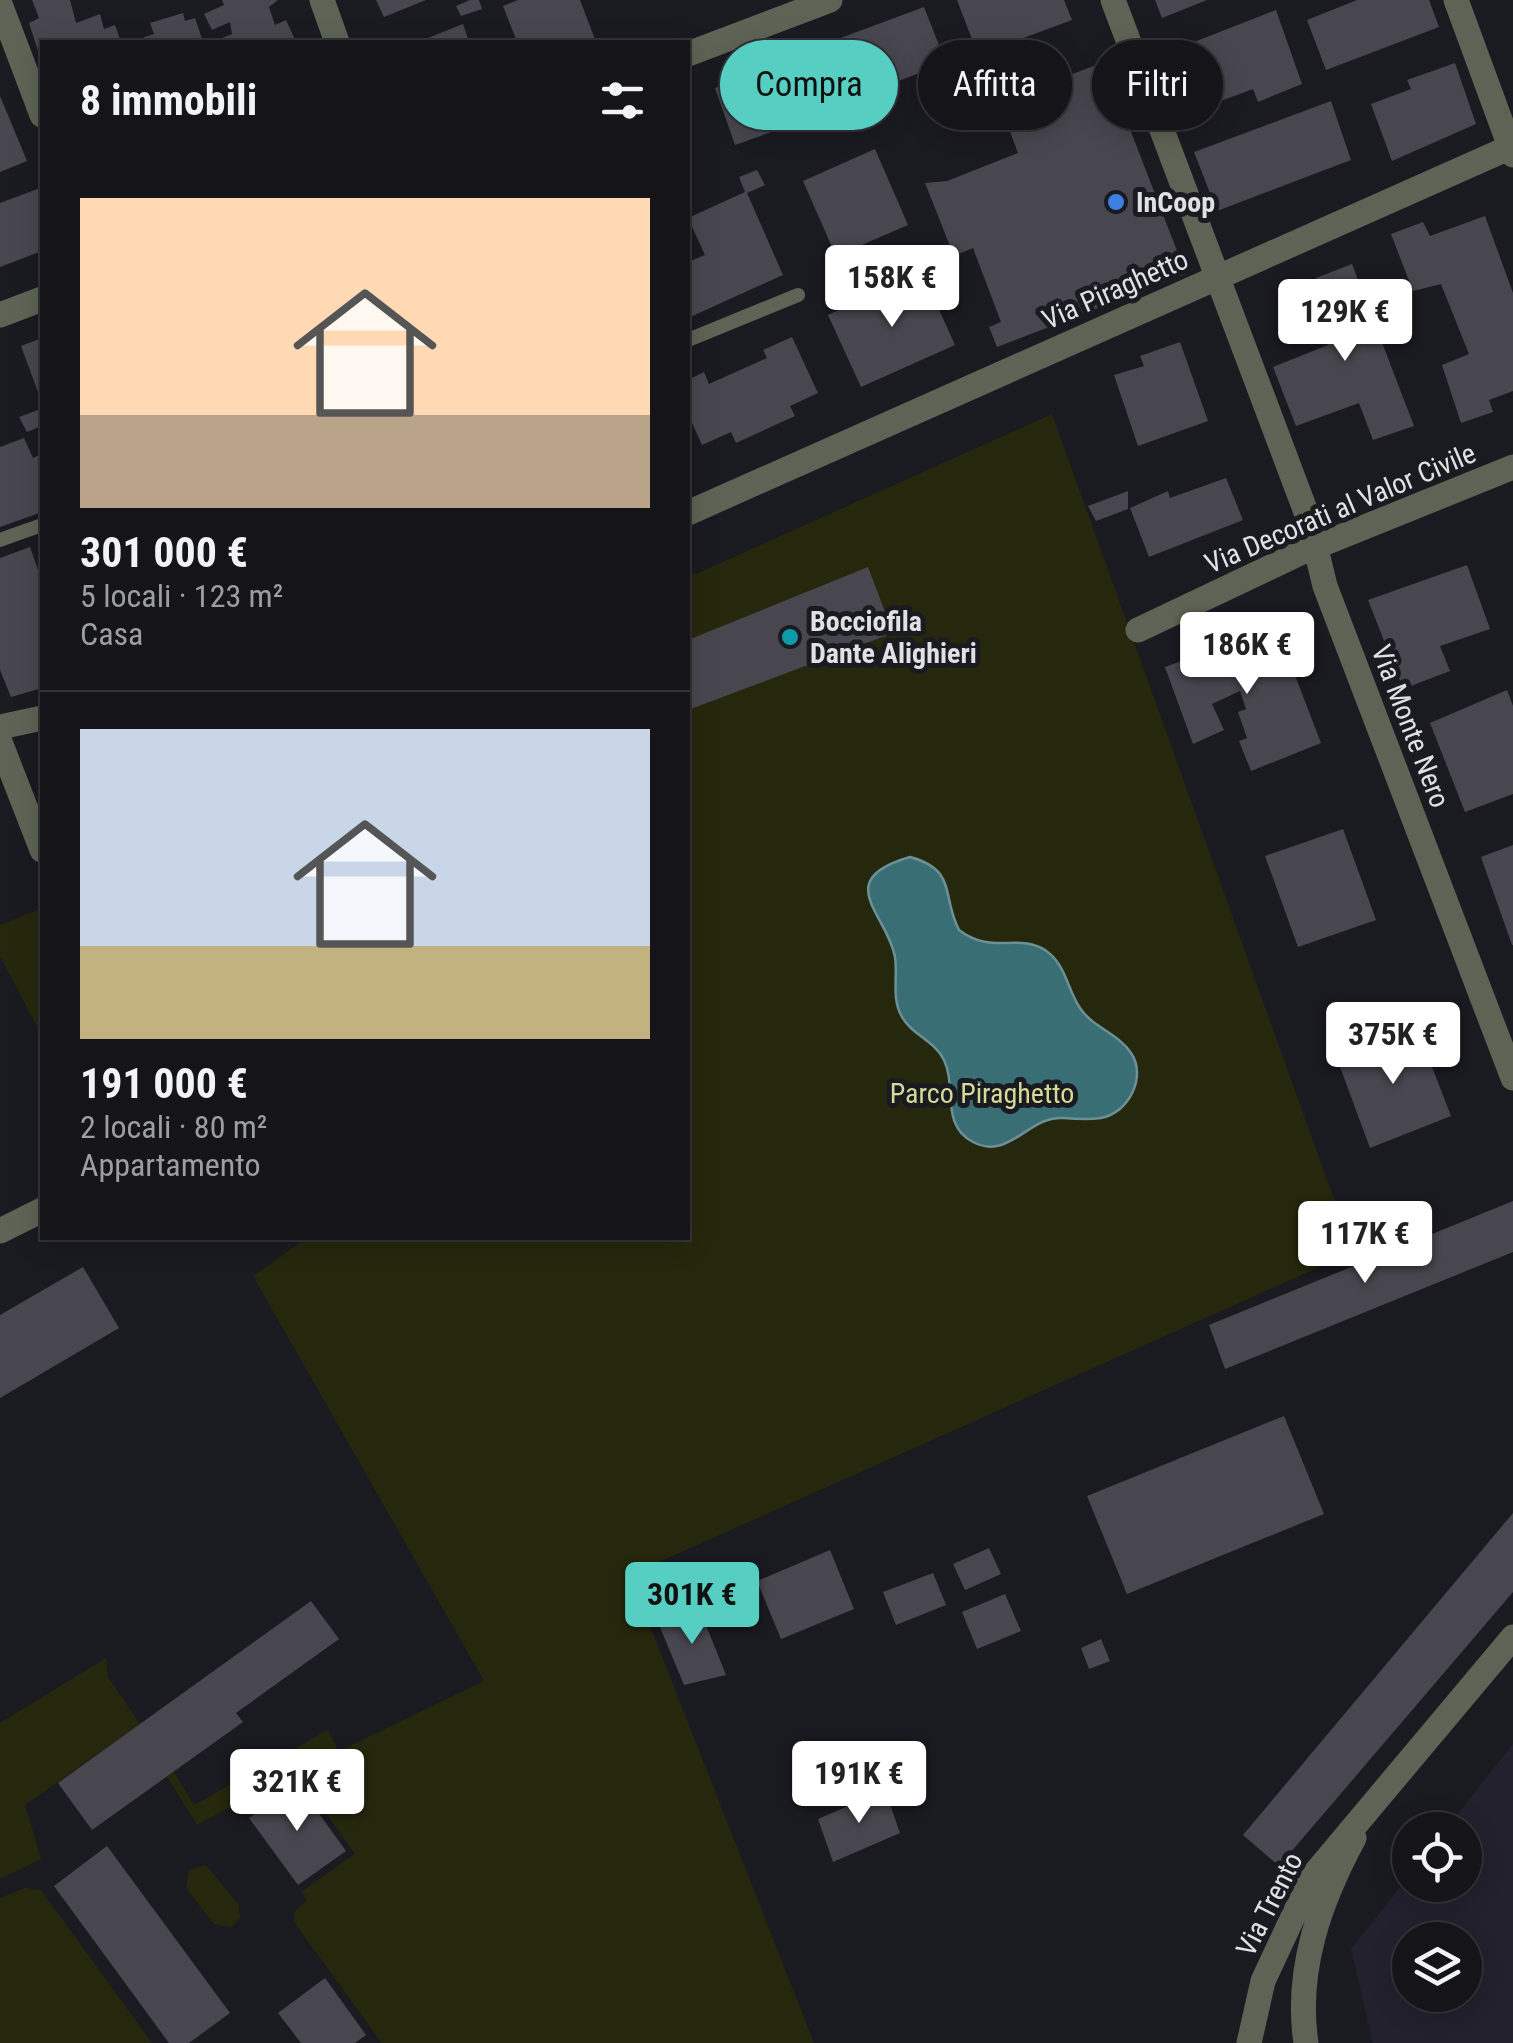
<!DOCTYPE html>
<html lang="it">
<meta charset="utf-8">
<style>
:root{--surface:#141419;--page:#212126;--text:#f1f3f6;--muted:#9d9ea2;--line:#333338;--accent:#57cec2}
body{margin:0;font-family:"Roboto Condensed",sans-serif;background:var(--page);color:var(--text);height:100vh;display:flex;flex-direction:column;font-size:38px;white-space:nowrap}
*{box-sizing:border-box;margin:0}
p{font-size:32px;color:var(--muted)}
.icon{flex:none;width:55px;height:55px;fill:none;stroke:currentColor;stroke-width:2;stroke-linecap:round;stroke-linejoin:round}
.map{position:relative;flex:1;overflow:hidden}
.drawer{position:absolute;left:40px;top:40px;width:650px;height:1200px;display:flex;flex-direction:column;background:var(--surface);border-radius:0px;box-shadow:0 5px 25px #0003,0 0 0 2px var(--line)}
.drawer>*{flex:none}
.hud{position:absolute;left:720px;top:40px;width:642px;height:90px;display:flex;gap:20px}
.buttons{position:absolute;left:1392px;top:1812px;display:grid;gap:20px}
.buttons a{display:grid;place-items:center;width:90px;height:90px;border-radius:50%;background:var(--surface);box-shadow:0 5px 25px #0003,0 0 0 2px var(--line);font-size:50px}
.price{position:absolute;translate:-50% -85px;padding:0 22px;border-radius:10px;background:#fff;color:#222;font-size:32px;line-height:65px;filter:drop-shadow(0 2px 5px #0008)}
.price::after{content:'';position:absolute;left:50%;top:60px;width:30px;height:22px;margin-left:-15px;background:inherit;clip-path:polygon(0 0,100% 0,50% 100%)}
.price.active{background:var(--accent);color:#111}
ul{padding:0;list-style:none}
li{display:grid;align-content:center;gap:20px;height:530px;padding:0 40px}
li+li{border-top:2px solid var(--line)}
li span{display:grid;place-items:center;height:310px;border-radius:0px;color:#555}
li>.icon{margin-inline-start:auto}
span .icon{width:180px;height:180px;fill:#fffc;stroke-width:1}
li b{font-size:42px}
h2{display:flex;justify-content:space-between;align-items:center;height:120px;padding:0 40px;font-size:42px}
.pill{padding:0 35px;border-radius:45px;background:var(--surface);box-shadow:0 5px 25px #0003,0 0 0 2px var(--line);font-size:35px;line-height:90px}
.pill.active{background:var(--accent);color:#111}
.map>svg:first-child{display:block}
.built{fill:#23212e;fill-rule:evenodd}
.green{fill:#26280d}
.water{fill:#396e74;stroke:#6b9096;stroke-width:2.5}
.building{fill:#48474f}
.lines{fill:none;stroke-linecap:round;stroke-linejoin:round}
.service{stroke:#5e6455;stroke-width:14}
.minor{stroke:#5e6455;stroke-width:25}
.tertiary{stroke:#5e6455;stroke-width:25}
.shop-dot{fill:#3f7fe0;stroke:#1a1a21;stroke-width:4}
.culture-dot{fill:#0f9aa8;stroke:#1a1a21;stroke-width:4}
.labels{text-anchor:middle;stroke-width:10;stroke-linejoin:round;paint-order:stroke}
.poi-label{font-size:28px;font-weight:bold;fill:#e0e0e5;stroke:#1a1a21;text-anchor:start}
.street-label{font-size:28px;fill:#e0e0e5;stroke:#1a1a21}
.park-label{font-size:28px;fill:#d5da97;stroke:#1a1a21}
</style>
<div class="map">
<svg width="1513" height="2043" viewBox="0 0 1513 2043">
<rect width="100%" height="100%" fill="#1a1a21"/>
<path class="built" d="M1513,1744V2043H1373L1351,1949L1410,1875V1885H1465V1830H1445ZM1410,1940H1465V1995H1410Z"/>
<g class="green">
<path d="M1052,414L1353,1252L630,1575L814,2043H382L294,1922V1912L307,1901L301,1892L355,1854L299,1775L242,1815L234,1805L197,1825L167,1776L174,1772L194,1805L328,1730L339,1751L484,1681L253,1276L307,1238H688V572L696,574Z"/>
<path d="M42,908V1036L0,956V925Z"/>
<path d="M106,1658L108,1677L140,1724L25,1805L41,1859L0,1879V1723Z"/>
<path d="M206,1865L239,1905L240,1918L232,1927L214,1924L186,1888L189,1870Z"/>
<path d="M25,1888L41,1890L152,2043H0V1898Z"/>
</g>
<path class="water" d="M910,857C958,870 941,896 959,930C991,955 1019,933 1045,950C1066,964 1067,989 1080,1008C1092,1027 1118,1033 1131,1053C1147,1076 1129,1113 1101,1118C1089,1120 1075,1119 1063,1118C1028,1116 1009,1161 973,1142C940,1125 957,1087 944,1060C934,1040 912,1035 902,1017C891,998 898,977 895,957C888,915 830,880 910,857Z"/>
<g class="building">
<path d="M32,0H70L76,23L100,14L104,29L115,25L121,42H42V63L29,23L39,18Z"/>
<path d="M222,0H278L269,7L275,25L286,20L296,42H212L232,34L230,22L212,30L204,14L224,5Z"/>
<path d="M376,0H426L384,17Z"/>
<path d="M470,0H479L482,9L461,16L456,6Z"/>
<path d="M518,0H580L596,42H517L503,6Z"/>
<path d="M957,0H1064L1072,20L978,55Z"/>
<path d="M1155,0H1207L1162,18Z"/>
<path d="M1429,0L1439,27L1326,70L1307,20L1357,0Z"/>
<path d="M924,7L946,63L848,100L827,43Z"/>
<path d="M1276,10L1302,84L1258,102L1253,89L1191,112L1171,51Z"/>
<path d="M183,13L185,21L195,18L203,42H146L144,37L154,34L150,23Z"/>
<path d="M463,24L469,42H418Z"/>
<path d="M1104,62L1186,274L997,347L989,327L1001,322L973,248L954,256L925,183L947,181L1018,153L999,102Z"/>
<path d="M1455,63L1476,124L1392,161L1371,104L1411,89L1407,80Z"/>
<path d="M772,68L780,90L793,85L805,120L735,145L715,88Z"/>
<path d="M0,96L27,161L0,172Z"/>
<path d="M1331,101L1351,160L1217,211L1194,152Z"/>
<path d="M875,149L908,225L836,256L803,181Z"/>
<path d="M757,170L765,185L747,193L783,275L688,318V262L705,255L688,218L745,192L739,177Z"/>
<path d="M40,188L42,251L0,267V203Z"/>
<path d="M1485,216L1513,293V391L1489,400L1493,412L1461,423L1442,365L1469,354L1441,284L1413,291L1391,234L1423,222L1430,236Z"/>
<path d="M1352,264L1414,426L1373,440L1359,403L1296,426L1273,367L1328,345L1316,315L1327,312L1316,278Z"/>
<path d="M922,272L955,345L861,387L828,315Z"/>
<path d="M792,337L818,393L790,406L795,416L736,443L731,432L702,445L688,414V380L704,372L709,384L767,358L763,350Z"/>
<path d="M42,338V403L21,346Z"/>
<path d="M1180,342L1208,421L1138,446L1114,375L1144,366L1140,356Z"/>
<path d="M38,410L42,426L27,432L19,417Z"/>
<path d="M24,438L33,458L42,454V512L0,527V447Z"/>
<path d="M1226,478L1243,520L1149,557L1130,508L1168,491L1170,498Z"/>
<path d="M1128,491V509L1096,521L1088,506Z"/>
<path d="M30,547L42,581V688L11,697L0,670V558Z"/>
<path d="M1467,565L1490,629L1440,646L1450,671L1403,689L1368,600Z"/>
<path d="M868,567L893,633L688,710V640Z"/>
<path d="M1276,626L1321,743L1251,771L1239,741L1247,738L1238,712L1246,709L1240,691L1212,704L1224,730L1193,744L1165,667Z"/>
<path d="M1507,690L1513,706V794L1465,812L1430,723Z"/>
<path d="M1343,829L1376,920L1298,947L1265,856Z"/>
<path d="M1513,845V945H1512L1481,857Z"/>
<path d="M1417,1028L1451,1116L1370,1148L1336,1056Z"/>
<path d="M1513,1201V1252L1225,1369L1209,1325Z"/>
<path d="M83,1267L119,1328L0,1398V1315Z"/>
<path d="M1284,1416L1324,1514L1127,1594L1087,1496Z"/>
<path d="M1513,1513V1592L1279,1866L1243,1835Z"/>
<path d="M989,1548L1001,1574L965,1590L953,1564Z"/>
<path d="M830,1550L854,1609L781,1639L757,1581Z"/>
<path d="M933,1573L946,1605L896,1625L883,1592Z"/>
<path d="M1005,1594L1021,1631L977,1649L962,1612Z"/>
<path d="M311,1601L339,1639L236,1713L243,1722L92,1830L58,1783Z"/>
<path d="M699,1608L726,1675L684,1685L657,1620Z"/>
<path d="M1101,1639L1110,1661L1089,1669L1081,1648Z"/>
<path d="M297,1783L346,1851L298,1885L249,1818Z"/>
<path d="M885,1790L900,1833L833,1862L818,1819Z"/>
<path d="M107,1846L230,2013L189,2043H169L54,1886Z"/>
<path d="M325,1978L366,2035L355,2043H301L278,2013Z"/>
</g>
<g class="lines">
<g class="service">
<path d="M688,340L798,295"/>
<path d="M0,540L42,525"/>
</g>
<g class="minor">
<path d="M322,0L337,42"/>
<path d="M1113,0L1309,520L1325,586L1513,1078"/>
<path d="M1456,0L1513,155"/>
<path d="M0,4L42,115"/>
<path d="M688,54L830,0"/>
<path d="M0,315L42,299"/>
<path d="M688,513L1513,146"/>
<path d="M1138,630L1298,554L1513,467"/>
<path d="M0,727L42,718"/>
<path d="M0,742L42,850"/>
<path d="M0,1231L42,1210"/>
</g>
<g class="tertiary">
<path d="M1249,2043L1263,1981L1311,1878L1513,1637"/>
<path d="M1306,2043C1295,1970 1320,1901 1354,1838"/>
</g>
</g>
<circle class="shop-dot" cx="1116" cy="202" r="10"/>
<circle class="culture-dot" cx="790" cy="637" r="10"/>
<g class="labels">
<g class="poi-label">
<text x="1136" y="212">InCoop</text>
<text x="810" y="631">Bocciofila<tspan x="810" dy="32">Dante Alighieri</tspan></text>
</g>
<g class="street-label">
<text transform="translate(1115 289) rotate(-24)" y="10">Via Piraghetto</text>
<text transform="translate(1340 508) rotate(-23)" y="10">Via Decorati al Valor Civile</text>
<text transform="translate(1411 726) rotate(69)" y="10">Via Monte Nero</text>
<text transform="translate(1269 1904) rotate(-63)" y="10">Via Trento</text>
</g>
<g class="park-label">
<text x="982" y="1103">Parco Piraghetto</text>
</g>
</g>
</svg>
<div class="buttons">
<a><svg class="icon" aria-label="locate" viewBox="0 0 24 24"><circle cx="12" cy="12" r="6"/><path d="M12 2v4M12 18v4M2 12h4M18 12h4"/></svg></a>
<a><svg class="icon" aria-label="layers" viewBox="0 0 24 24"><path d="M12 4l9 5-9 5-9-5zM3 14l9 5 9-5"/></svg></a>
</div>
<b class="price" style="left:892px;top:330px">158K €</b>
<b class="price" style="left:1345px;top:364px">129K €</b>
<b class="price" style="left:1247px;top:697px">186K €</b>
<b class="price" style="left:1393px;top:1087px">375K €</b>
<b class="price" style="left:1365px;top:1286px">117K €</b>
<b class="price active" style="left:692px;top:1647px">301K €</b>
<b class="price" style="left:859px;top:1826px">191K €</b>
<b class="price" style="left:297px;top:1834px">321K €</b>
<div class="hud">
<a class="pill active">Compra</a>
<a class="pill">Affitta</a>
<a class="pill">Filtri</a>
</div>
<section class="drawer">
<h2>8 immobili<svg class="icon" aria-label="filters" viewBox="0 0 24 24"><path d="M4 7h16M4 17h16"/><circle cx="9" cy="7" r="2"/><circle cx="15" cy="17" r="2"/></svg></h2>
<ul>
<li><span style="background:linear-gradient(#ffd9b3 70%,#b9a48a 0)"><svg class="icon" aria-label="home" viewBox="0 0 24 24"><path d="M3 11l9-7 9 7M6 9v11h12V9"/></svg></span><div><b>301 000 €</b><p>5 locali · 123 m²</p><p>Casa</p></div></li>
<li><span style="background:linear-gradient(#c9d6e8 70%,#c2b280 0)"><svg class="icon" aria-label="home" viewBox="0 0 24 24"><path d="M3 11l9-7 9 7M6 9v11h12V9"/></svg></span><div><b>191 000 €</b><p>2 locali · 80 m²</p><p>Appartamento</p></div></li>
</ul>
</section>
</div>
